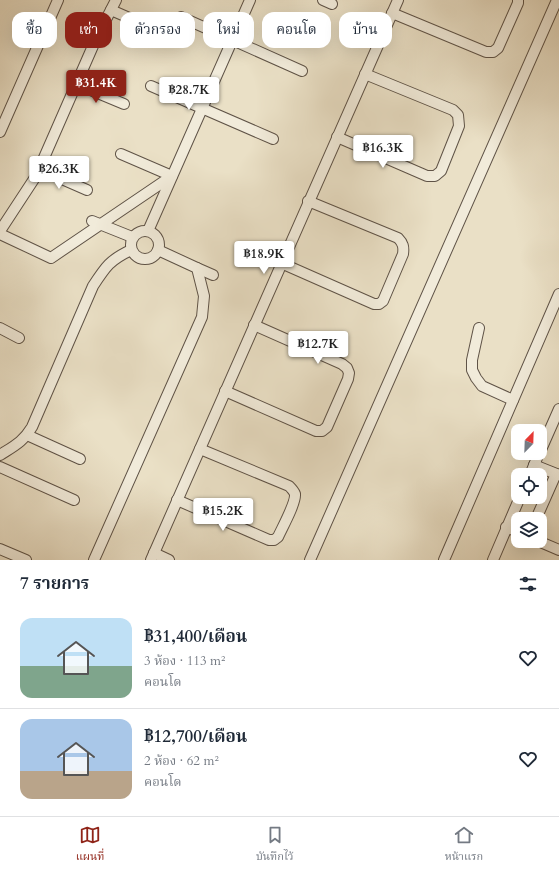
<!DOCTYPE html>
<html lang="th">
<meta charset="utf-8">
<style>
:root{--surface:#fff;--page:#f2f2f3;--text:#1f2937;--muted:#747a83;--line:#e0e1e3;--accent:#8f2418}
body{margin:0;font-family:Cardo,"Noto Serif Thai",serif;background:var(--page);color:var(--text);height:100vh;display:flex;flex-direction:column;font-size:15px;white-space:nowrap}
*{box-sizing:border-box;margin:0}
p{font-size:13px;color:var(--muted)}
.icon{flex:none;width:22px;height:22px;fill:none;stroke:currentColor;stroke-width:2;stroke-linecap:round;stroke-linejoin:round}
.map{position:relative;height:560px;overflow:hidden}
.panel{display:flex;flex-direction:column;background:var(--surface);flex:1}
.panel>*{flex:none}
.top-card{position:absolute;left:12px;top:12px;width:535px;height:36px;display:flex;gap:8px}
.needle{width:26px;rotate:23deg}
.buttons{position:absolute;left:511px;top:424px;display:grid;gap:8px}
.buttons a{display:grid;place-items:center;width:36px;height:36px;border-radius:8px;background:var(--surface);box-shadow:0 4px 16px #0002;font-size:20px}
.price{position:absolute;translate:-50% -34px;padding:0 9px;border-radius:4px;background:#fff;color:#222;font-size:13px;line-height:26px;filter:drop-shadow(0 1px 2px #0008)}
.price::after{content:'';position:absolute;left:50%;top:24px;width:12px;height:9px;margin-left:-6px;background:inherit;clip-path:polygon(0 0,100% 0,50% 100%)}
.price.on{background:var(--accent);color:#fff}
ul{padding:0;list-style:none}
li{display:flex;align-items:center;gap:12px;height:100px;padding:0 20px}
li+li{border-top:1px solid var(--line)}
li span{display:grid;place-items:center;flex:none;width:112px;height:80px;border-radius:12px;color:#555}
li>.icon{margin-inline-start:auto}
span .icon{width:48px;height:48px;fill:#fffc;stroke-width:1}
li b{font-size:17px}
h2{display:flex;justify-content:space-between;align-items:center;height:48px;padding:0 20px;font-size:17px}
.chip{padding:0 14px;border-radius:12px;background:var(--surface);box-shadow:0 4px 16px #0002;font-size:14px;line-height:36px}
.chip.on{background:var(--accent);color:#fff}
.tab-bar{display:flex;justify-content:space-around;align-items:center;height:56px;border-top:1px solid var(--line);background:var(--surface);font-size:11px;color:var(--muted)}
.tab-bar a{display:grid;justify-items:center;gap:2px}
.tab-bar .on{color:var(--accent)}
.map>svg:first-child{display:block}
.lines{fill:none;stroke-linecap:round;stroke-linejoin:round}
.street-casing{stroke:#5f5347;stroke-width:12}
.street{stroke:#f1ebda;stroke-width:10}
</style>
<div class="map">
<svg width="559" height="560" viewBox="0 0 559 560">
<rect width="100%" height="100%" fill="#eae0c6"/>
<filter id="stains"><feTurbulence type="fractalNoise" baseFrequency=".005" numOctaves="4"/><feColorMatrix values="0 0 0 0 .2 0 0 0 0 .09 0 0 0 0 .02 0 0 0 .5 -.17"/></filter>
<radialGradient id="worn" r=".72"><stop offset=".6" stop-color="#630" stop-opacity="0"/><stop offset="1" stop-color="#630" stop-opacity=".3"/></radialGradient>
<g class="lines">
<g class="street-casing">
<g id="street">
<path d="M323,0L332,4"/>
<path d="M111,10L159,31"/>
<path d="M392,13L486,52H493L498,48L518,3V0"/>
<path d="M181,17L302,71"/>
<path d="M76,84L124,104"/>
<path d="M151,86L273,139"/>
<path d="M0,132L58,0"/>
<path d="M337,137L427,176H435L441,171L459,126L458,115L453,110L365,74"/>
<path d="M39,169L87,190"/>
<path d="M92,221L132,237"/>
<circle cx="145" cy="245" r="14"/>
<path d="M0,231L36,176L96,39L116,0"/>
<path d="M148,231L250,0"/>
<path d="M0,234L51,258L172,176L121,154"/>
<path d="M281,263L374,304H379L383,301L403,254C404,247 403,243 398,238L308,201"/>
<path d="M197,268L213,275"/>
<path d="M0,328L19,338"/>
<path d="M479,328L472,360V370L476,378L482,386L513,400"/>
<path d="M225,391L316,431H322L327,427L348,379L349,373L347,368L342,364L254,325"/>
<path d="M27,435L80,459"/>
<path d="M540,452L559,409"/>
<path d="M0,455C14,446 23,442 32,427L93,286C106,266 110,260 131,250"/>
<path d="M534,465L559,475"/>
<path d="M0,467L74,500"/>
<path d="M530,475L537,458"/>
<path d="M177,500L269,540H274L278,537C282,528 296,503 295,494C294,491 292,489 289,486L200,449"/>
<path d="M536,519L556,474"/>
<path d="M506,527L518,532"/>
<path d="M538,541L559,550"/>
<path d="M0,549L26,560"/>
<path d="M154,553L169,560"/>
<path d="M94,560L202,317L204,296L197,268L158,250"/>
<path d="M151,560L398,0"/>
<path d="M310,560L557,0"/>
<path d="M444,560L559,294"/>
<path d="M493,560L520,497"/>
</g>
</g>
<use href="#street" class="street"/>
</g>
<rect width="100%" height="100%" filter="url(#stains)"/>
<rect width="100%" height="100%" fill="url(#worn)"/>
</svg>
<div class="buttons">
<a><svg class="needle" viewBox="-14 -14 28 28"><path d="M0-13l5 13h-10z" fill="#e53935"/><path d="M0 13l5-13h-10z" fill="#747a83"/></svg></a>
<a><svg class="icon" aria-label="locate" viewBox="0 0 24 24"><circle cx="12" cy="12" r="6"/><path d="M12 2v4M12 18v4M2 12h4M18 12h4"/></svg></a>
<a><svg class="icon" aria-label="layers" viewBox="0 0 24 24"><path d="M12 4l9 5-9 5-9-5zM3 14l9 5 9-5"/></svg></a>
</div>
<b class="price on" style="left:96px;top:104px">฿31.4K</b>
<b class="price" style="left:189px;top:111px">฿28.7K</b>
<b class="price" style="left:383px;top:169px">฿16.3K</b>
<b class="price" style="left:59px;top:190px">฿26.3K</b>
<b class="price" style="left:264px;top:275px">฿18.9K</b>
<b class="price" style="left:318px;top:365px">฿12.7K</b>
<b class="price" style="left:223px;top:532px">฿15.2K</b>
<div class="top-card">
<a class="chip">ซื้อ</a>
<a class="chip on">เช่า</a>
<a class="chip">ตัวกรอง</a>
<a class="chip">ใหม่</a>
<a class="chip">คอนโด</a>
<a class="chip">บ้าน</a>
</div>
</div>
<section class="panel">
<h2>7 รายการ<svg class="icon" aria-label="filters" viewBox="0 0 24 24"><path d="M4 7h16M4 17h16"/><circle cx="9" cy="7" r="2"/><circle cx="15" cy="17" r="2"/></svg></h2>
<ul>
<li><span style="background:linear-gradient(#bfe0f5 60%,#7fa58c 0)"><svg class="icon" aria-label="home" viewBox="0 0 24 24"><path d="M3 11l9-7 9 7M6 9v11h12V9"/></svg></span><div><b>฿31,400/เดือน</b><p>3 ห้อง · 113 m²</p><p>คอนโด</p></div><svg class="icon" aria-label="heart" viewBox="0 0 24 24"><path d="M12 20l-8-8c-3-5 5-10 8-4 3-6 11-1 8 4z"/></svg></li>
<li><span style="background:linear-gradient(#a9c7e8 65%,#b9a48a 0)"><svg class="icon" aria-label="home" viewBox="0 0 24 24"><path d="M3 11l9-7 9 7M6 9v11h12V9"/></svg></span><div><b>฿12,700/เดือน</b><p>2 ห้อง · 62 m²</p><p>คอนโด</p></div><svg class="icon" aria-label="heart" viewBox="0 0 24 24"><path d="M12 20l-8-8c-3-5 5-10 8-4 3-6 11-1 8 4z"/></svg></li>
</ul>
</section>
<nav class="tab-bar">
<a class="on"><svg class="icon" aria-label="map" viewBox="0 0 24 24"><path d="M3 6l6-2 6 2 6-2v14l-6 2-6-2-6 2zM9 4v14M15 6v14"/></svg>แผนที่</a>
<a><svg class="icon" aria-label="saved" viewBox="0 0 24 24"><path d="M7 4h10v16l-5-4-5 4z"/></svg>บันทึกไว้</a>
<a><svg class="icon" aria-label="home" viewBox="0 0 24 24"><path d="M3 11l9-7 9 7M6 9v11h12V9"/></svg>หน้าแรก</a>
</nav>
